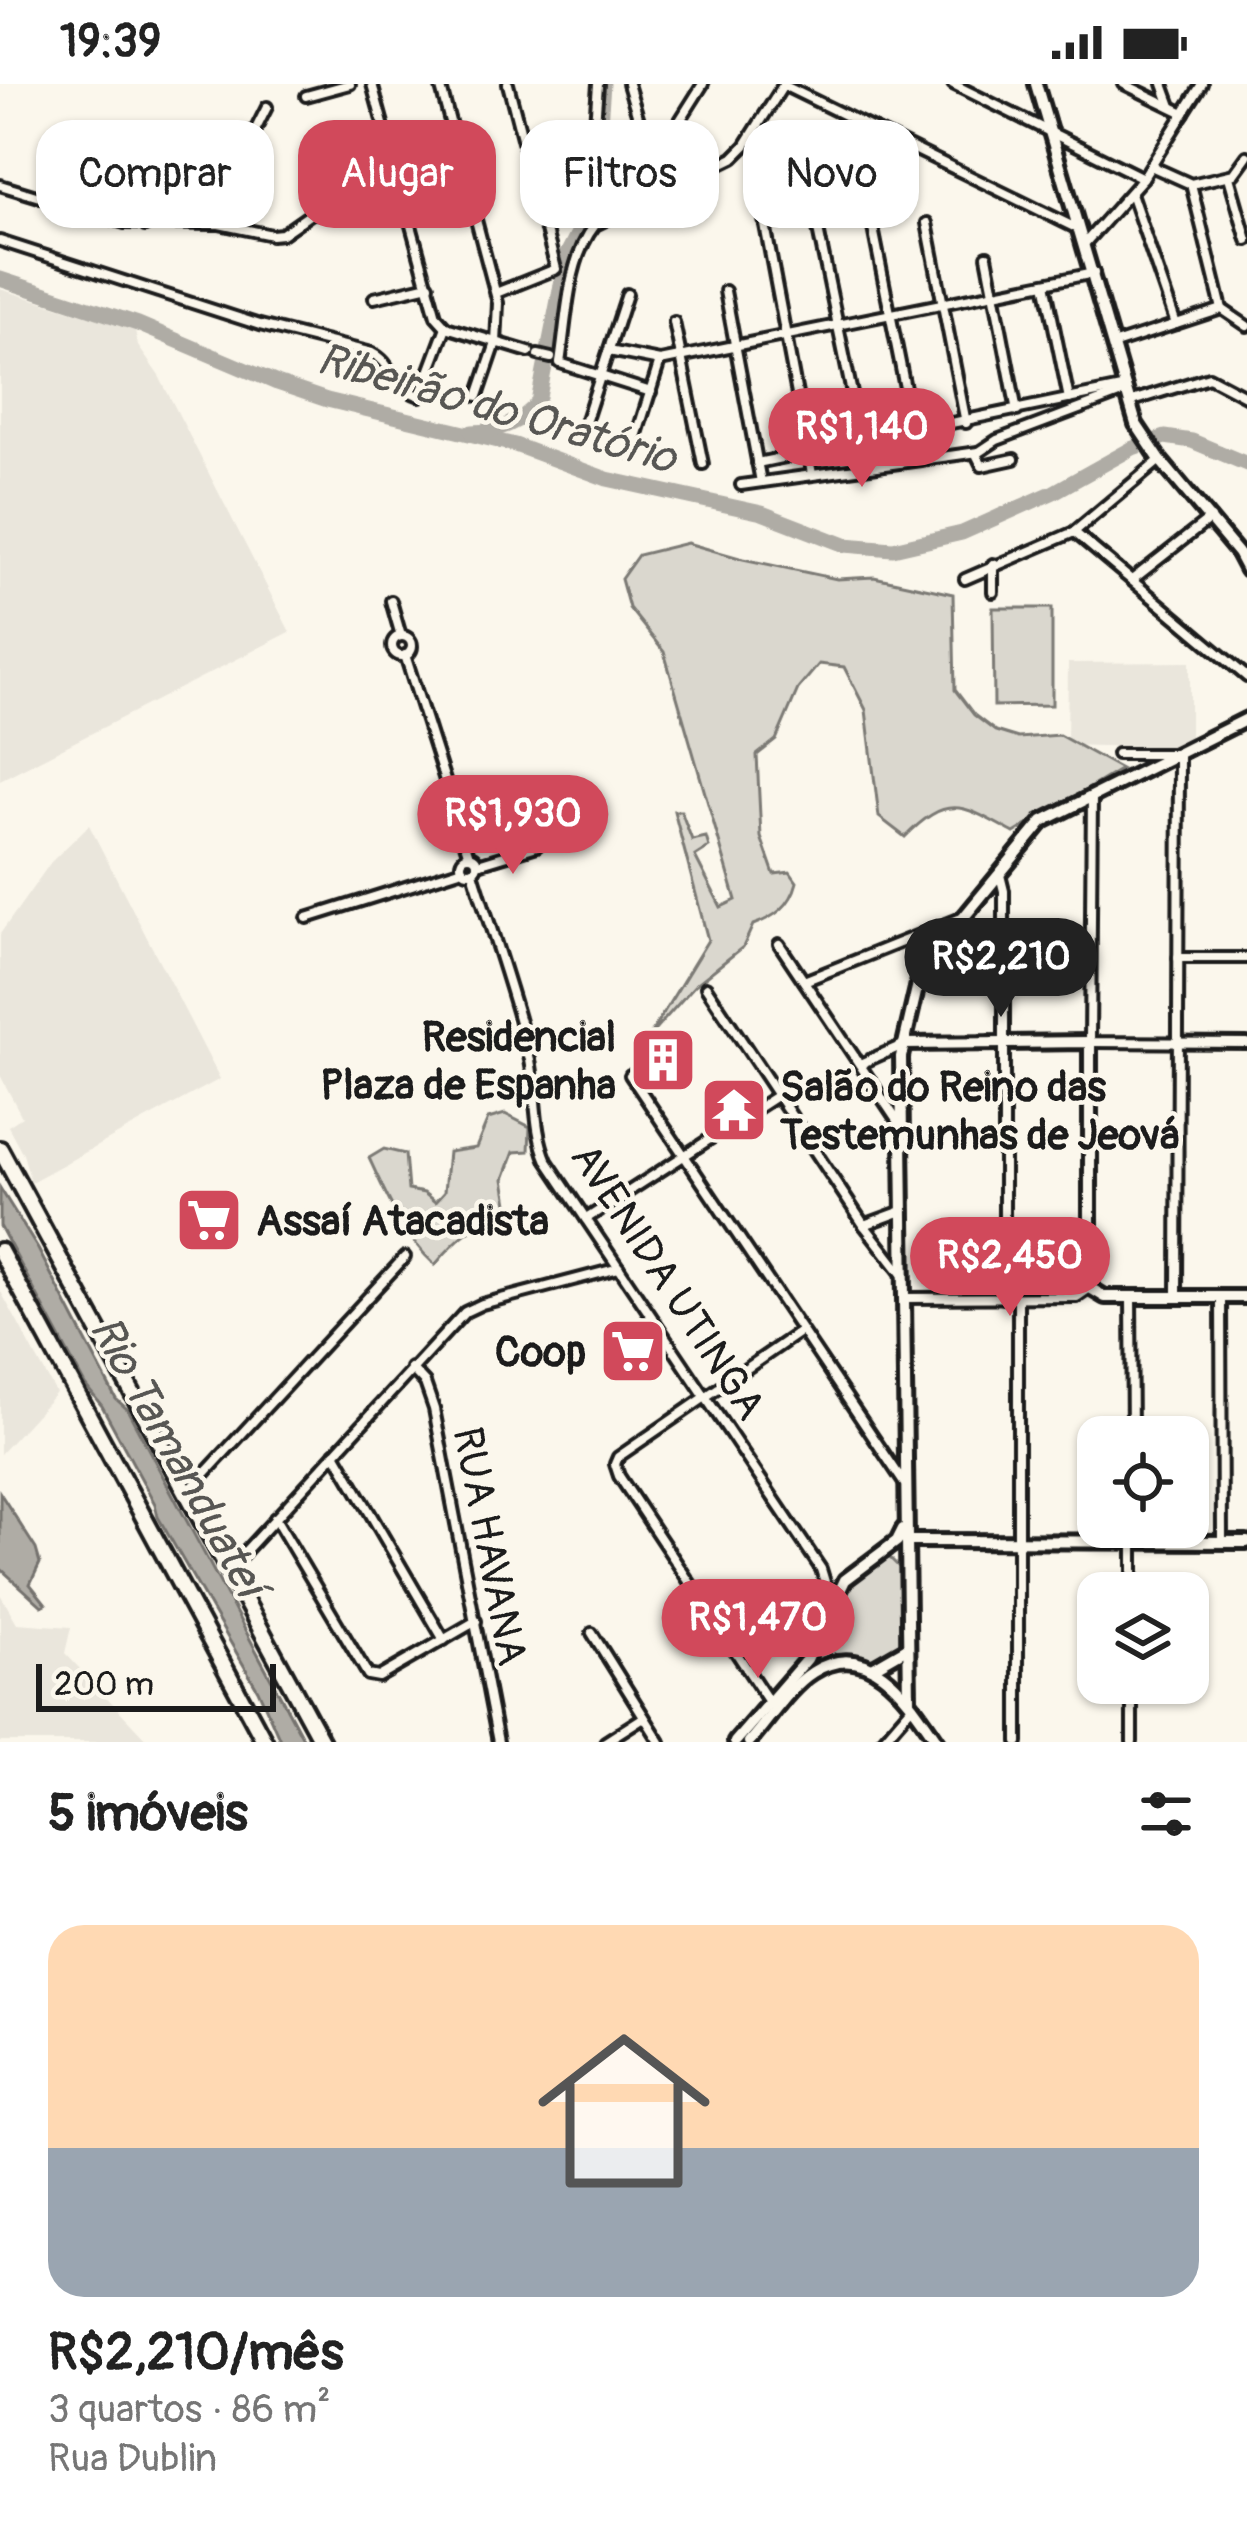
<!DOCTYPE html>
<html lang="pt">
<meta charset="utf-8">
<style>
:root{--surface:#fff;--page:#f2f2f2;--text:#222;--muted:#767676;--line:#e0e0e0;--accent:#d1495b}
body{margin:0;font-family:Pangolin,sans-serif;background:var(--page);color:var(--text);height:100vh;display:flex;flex-direction:column;font-size:45px;white-space:nowrap}
*{box-sizing:border-box;margin:0}
p{font-size:39px;color:var(--muted)}
.icon{flex:none;width:66px;height:66px;fill:none;stroke:currentColor;stroke-width:2;stroke-linecap:round;stroke-linejoin:round}
.map{position:relative;height:1658px;overflow:hidden}
.sheet{display:flex;flex-direction:column;background:var(--surface);flex:1}
.sheet>*{flex:none}
.guide{position:absolute;left:36px;top:36px;width:1176px;height:108px;display:flex;gap:24px}
.fabs{position:absolute;left:1077px;top:1332px;display:grid;gap:24px}
.fabs a{display:grid;place-items:center;width:132px;height:132px;border-radius:24px;background:var(--surface);box-shadow:0 3px 9px #0004;font-size:60px}
.scale{position:absolute;left:36px;bottom:30px;width:240px;box-sizing:border-box;padding-left:12px;border:6px solid #1c1c1c;border-top:0;font-size:33px;line-height:42px;white-space:nowrap;color:#1c1c1c;-webkit-text-stroke:9px #fbf7ec;paint-order:stroke}
.price{position:absolute;translate:-50% -102px;padding:0 27px;border-radius:42px;background:var(--accent);color:#fff;font-size:39px;line-height:78px;filter:drop-shadow(0 3px 6px #0008)}
.price::after{content:'';position:absolute;left:50%;top:72px;width:36px;height:27px;margin-left:-18px;background:inherit;clip-path:polygon(0 0,100% 0,50% 100%)}
.price.current{background:#222;color:#fff}
ul{padding:0;list-style:none}
li{display:grid;align-content:center;gap:24px;height:636px;padding:0 48px}
li+li{border-top:3px solid var(--line)}
li span{display:grid;place-items:center;height:372px;border-radius:36px;color:#555}
li>.icon{margin-inline-start:auto}
span .icon{width:216px;height:216px;fill:#fffc;stroke-width:1}
li b{font-size:51px}
h2{display:flex;justify-content:space-between;align-items:center;height:144px;padding:0 48px;font-size:51px}
.chip{padding:0 42px;border-radius:36px;background:var(--surface);box-shadow:0 3px 9px #0004;font-size:42px;line-height:108px}
.chip.current{background:var(--accent);color:#fff}
.status{display:flex;justify-content:space-between;align-items:center;height:84px;padding:0 60px;background:var(--surface);direction:ltr}
.status svg{height:33px;fill:currentColor}
.map>svg:first-child{display:block}
.built{fill:#eae6dc}
.green{fill:#dad7ce;stroke:#7b7a75;stroke-width:3}
.water{fill:#afaca5;stroke:#74726e;stroke-width:3}
.lines{fill:none;stroke-linecap:round;stroke-linejoin:round}
.river{stroke:#afaca5;stroke-width:15}
.street-casing{stroke:#1c1c1c;stroke-width:16}
.secondary-casing{stroke:#1c1c1c;stroke-width:20}
.highway-casing{stroke:#1c1c1c;stroke-width:22}
.street{stroke:#fbf7ec;stroke-width:8}
.secondary{stroke:#fbf7ec;stroke-width:10}
.highway{stroke:#fbf7ec;stroke-width:14}
.labels{text-anchor:middle;stroke-width:9;stroke-linejoin:round;paint-order:stroke}
.poi-label{font-size:42px;font-weight:bold;fill:#1c1c1c;stroke:#fbf7ec;text-anchor:end}
.street-label{font-size:42px;fill:#1c1c1c;stroke:#fbf7ec}
.water-label{font-size:45px;font-style:italic;fill:#575653;stroke:#fbf7ec}
</style>
<div class="status"><b>19:39</b><svg viewBox="0 0 49 12"><path d="M0 12V9h3v3zM5 12V6h3v6zM10 12V3h3v9zM15 12V0h3v12zM26 1h20v11H26zM47 4h2v5h-2z"/></svg></div>
<div class="map">
<svg width="1247" height="1658" viewBox="0 0 1247 1658">
<rect width="100%" height="100%" fill="#fbf7ec"/>
<filter id="ink" filterUnits="userSpaceOnUse"><feTurbulence type="fractalNoise" baseFrequency=".00833" numOctaves="2"/><feDisplacementMap in="SourceGraphic" scale="24" xChannelSelector="R" yChannelSelector="G"/><feConvolveMatrix kernelMatrix="1 2 1 2 8 2 1 2 1" color-interpolation-filters="sRGB"/></filter>
<g filter="url(#ink)">
<g class="built">
<path d="M0,205L135,246L138,262L159,292L290,548L0,696Z"/>
<path d="M1190,578V656L1174,664L1067,661L1068,579Z"/>
<path d="M89,741L220,995L31,1098L23,1070L8,1042L22,1033L0,991V850L51,778Z"/>
<path d="M0,1206L56,1309L0,1370Z"/>
<path d="M0,1510L17,1539L71,1543L65,1569L149,1658H0Z"/>
</g>
<g class="green">
<path d="M687,459L743,475L837,495L874,493L953,510L955,606L974,631L995,647L1018,654L1059,651L1121,685L1014,749C964,722 949,708 905,753L879,733L866,626L844,583L819,580L798,605L776,656L757,671L761,753L774,790L790,788L797,798C791,822 775,833 753,841L743,863L695,901L648,954L708,856L674,727H681L692,756L706,753L709,763L695,772L721,823L736,816L664,568L629,524L621,495L638,471Z"/>
<path d="M993,524H1052V621L994,622Z"/>
<path d="M505,1030L530,1043L529,1067L514,1068L504,1095L510,1131C475,1137 457,1154 435,1181C404,1153 386,1111 369,1074L384,1065L405,1070L408,1106L424,1109L435,1118L444,1108L448,1068L476,1064L488,1035Z"/>
<path d="M890,1474L902,1486L900,1560L878,1575L829,1570L824,1558C835,1528 855,1481 890,1474Z"/>
</g>
<g class="water">
<path d="M0,1104L38,1165L116,1315L127,1325L305,1658H281L258,1606L158,1433L155,1420L102,1322L85,1301L0,1142Z"/>
<path d="M0,1409L36,1465L40,1479L30,1500L46,1520L42,1522L0,1484Z"/>
</g>
<g class="lines">
<g class="river">
<path d="M0,195L138,240L277,299L327,316L515,361L607,395L762,429L845,461L893,465L962,449L1054,408L1133,364L1165,353L1192,357L1247,380"/>
<path d="M472,348C497,348 523,338 538,318L567,170L594,118L603,0"/>
</g>
<g class="street-casing">
<g id="street">
<path d="M372,0L436,232L446,243"/>
<path d="M440,0L498,219L496,259L478,312"/>
<path d="M628,0L661,109"/>
<path d="M953,0L1143,94"/>
<path d="M1124,0L1184,29"/>
<path d="M1163,0L1171,22"/>
<path d="M783,1L1078,145"/>
<path d="M306,12L350,0"/>
<path d="M592,81L598,0"/>
<path d="M652,81L703,0"/>
<path d="M1151,82L1191,100L1234,90L1247,72"/>
<path d="M323,83L390,65"/>
<path d="M807,92L862,358"/>
<path d="M1229,93L1247,156"/>
<path d="M1191,100L1222,225"/>
<path d="M0,101L125,139L219,140L272,151L282,150L312,129H334L402,110"/>
<path d="M759,109L812,390"/>
<path d="M1131,109L1176,240"/>
<path d="M868,119L914,349"/>
<path d="M927,139L966,339"/>
<path d="M214,140L217,122L267,23"/>
<path d="M145,142L179,69"/>
<path d="M0,157L260,241L372,269C398,283 383,298 420,312L446,243"/>
<path d="M1085,159L1143,94L1202,0"/>
<path d="M987,172L1017,327"/>
<path d="M1045,199L1069,315"/>
<path d="M725,207L761,398"/>
<path d="M496,209L556,185L508,0"/>
<path d="M374,214L429,201"/>
<path d="M674,238L703,380"/>
<path d="M446,243L529,268"/>
<path d="M1115,260L1222,225L1247,242"/>
<path d="M609,267L660,277L1094,189"/>
<path d="M538,271L551,274"/>
<path d="M651,308L560,279C567,236 567,176 595,141L733,74L745,62L784,0"/>
<path d="M1132,317L1209,293L1247,313"/>
<path d="M580,354L627,210"/>
<path d="M631,369L660,277"/>
<path d="M1014,375L982,382L976,370L997,356L1127,307"/>
<path d="M757,379L1126,303"/>
<path d="M741,401L978,368"/>
<path d="M1074,448L1247,593"/>
<path d="M965,495L1074,448L1160,376"/>
<path d="M1132,496L1211,434"/>
<path d="M993,508V480"/>
<path d="M391,517L401,552"/>
<circle cx="402" cy="562" r="10"/>
<path d="M405,571L469,772"/>
<path d="M1117,670H1179L1177,1214"/>
<path d="M1092,712L1090,958L1247,959"/>
<circle cx="469" cy="780" r="8"/>
<path d="M478,780L537,762"/>
<path d="M473,788C492,850 515,912 530,976C537,1010 533,1045 547,1077L821,1485L831,1518"/>
<path d="M1000,791L1004,807V1214"/>
<path d="M307,834L463,785"/>
<path d="M779,860L900,1041"/>
<path d="M1178,874H1247"/>
<path d="M804,897L959,835"/>
<path d="M706,903L864,1141L902,1190"/>
<path d="M860,980L903,961"/>
<path d="M630,991L904,1399"/>
<path d="M586,1135L778,1011"/>
<path d="M864,1141L902,1127"/>
<path d="M1131,1213L1132,1353"/>
<path d="M1221,1213L1222,1458"/>
<path d="M904,1214L1077,1213L1090,1204"/>
<path d="M1018,1214V1658"/>
<path d="M411,1284L425,1299L434,1325L498,1658"/>
<path d="M335,1369L444,1556"/>
<path d="M186,1410L405,1173"/>
<path d="M275,1434L368,1591L379,1593L476,1537"/>
<path d="M229,1485L465,1228L482,1220L619,1184"/>
<path d="M1133,1509V1443"/>
<path d="M592,1549L660,1658"/>
<path d="M769,1618L619,1392L615,1380L618,1373L801,1247"/>
<path d="M605,1658L644,1633"/>
<path d="M881,1658L913,1621"/>
<path d="M1132,1658V1599"/>
</g>
</g>
<g class="secondary-casing">
<g id="secondary">
<path d="M1036,0L1136,340L1160,376L1238,469L1247,486"/>
<path d="M904,960L1090,958V1204L1105,1213H1247"/>
<path d="M907,1457L1247,1458"/>
<path d="M874,1583L907,1564"/>
<path d="M909,1616L901,973L924,874L964,833L1043,737L1247,635"/>
<path d="M735,1658L807,1575L845,1496L897,1457L903,1445"/>
<path d="M749,1658C769,1636 789,1603 813,1588C871,1551 911,1619 938,1658"/>
</g>
</g>
<g class="highway-casing">
<g id="highway">
<path d="M0,1065L322,1658"/>
<path d="M0,1167L265,1658"/>
</g>
</g>
<use href="#street" class="street"/>
<use href="#secondary" class="secondary"/>
<use href="#highway" class="highway"/>
</g>
</g>
<defs>
<g id="building-square" transform="scale(3.45)"><rect x="-9" y="-9" width="18" height="18" rx="4" fill="#d1495b" stroke="#fbf7ec"/><path d="M-4-6H4V6H1V3H-1V6H-4ZM-2.5-4.3h1.7v1.8h-1.7ZM.8-4.3h1.7v1.8H.8ZM-2.5-1h1.7V.8h-1.7ZM.8-1h1.7V.8H.8Z" fill="#fff"/></g>
<g id="temple-square" transform="scale(3.45)"><rect x="-9" y="-9" width="18" height="18" rx="4" fill="#d1495b" stroke="#fbf7ec"/><path d="M0-6L5-2H3V0L6.5 2.5H4V6H1.5V3h-3V6H-4V2.5H-6.5L-3 0V-2H-5Z" fill="#fff"/></g>
<g id="supermarket-square" transform="scale(3.45)"><rect x="-9" y="-9" width="18" height="18" rx="4" fill="#d1495b" stroke="#fbf7ec"/><path d="M-6-5.5h2.5l.6 2H6L4.5 2H-2.5L-4.4-4H-6ZM-1.5 3.2a1.3 1.3 0 1 0 .1 0ZM3 3.2a1.3 1.3 0 1 0 .1 0Z" fill="#fff"/></g>
</defs>
<g fill-rule="evenodd">
<use href="#building-square" x="663" y="976"/>
<use href="#temple-square" x="734" y="1026"/>
<use href="#supermarket-square" x="209" y="1136"/>
<use href="#supermarket-square" x="633" y="1267"/>
</g>
<g class="labels">
<g class="poi-label">
<text x="616" y="967">Residencial<tspan x="616" dy="48">Plaza de Espanha</tspan></text>
<text x="780" y="1017" text-anchor="start">Salão do Reino das<tspan x="780" dy="48">Testemunhas de Jeová</tspan></text>
<text x="256" y="1151" text-anchor="start">Assaí Atacadista</text>
<text x="586" y="1282">Coop</text>
</g>
<g class="street-label">
<text transform="translate(669 1197) rotate(57)" y="15">AVENIDA UTINGA</text>
<text transform="translate(491 1462) rotate(79)" y="15">RUA HAVANA</text>
</g>
<g class="water-label">
<text transform="translate(497 323) rotate(16)" y="16">Ribeirão do Oratório</text>
<text transform="translate(179 1372) rotate(61)" y="16">Rio Tamanduateí</text>
</g>
</g>
</svg>
<div class="fabs">
<a><svg class="icon" aria-label="locate" viewBox="0 0 24 24"><circle cx="12" cy="12" r="6"/><path d="M12 2v4M12 18v4M2 12h4M18 12h4"/></svg></a>
<a><svg class="icon" aria-label="layers" viewBox="0 0 24 24"><path d="M12 4l9 5-9 5-9-5zM3 14l9 5 9-5"/></svg></a>
</div>
<div class="scale">200 m</div>
<b class="price" style="left:862px;top:406px">R$1,140</b>
<b class="price" style="left:513px;top:793px">R$1,930</b>
<b class="price current" style="left:1001px;top:936px">R$2,210</b>
<b class="price" style="left:1010px;top:1235px">R$2,450</b>
<b class="price" style="left:758px;top:1597px">R$1,470</b>
<div class="guide">
<a class="chip">Comprar</a>
<a class="chip current">Alugar</a>
<a class="chip">Filtros</a>
<a class="chip">Novo</a>
</div>
</div>
<section class="sheet">
<h2>5 imóveis<svg class="icon" aria-label="filters" viewBox="0 0 24 24"><path d="M4 7h16M4 17h16"/><circle cx="9" cy="7" r="2"/><circle cx="15" cy="17" r="2"/></svg></h2>
<ul>
<li><span style="background:linear-gradient(#ffd9b3 60%,#9aa5b1 0)"><svg class="icon" aria-label="home" viewBox="0 0 24 24"><path d="M3 11l9-7 9 7M6 9v11h12V9"/></svg></span><div><b>R$2,210/mês</b><p>3 quartos · 86 m²</p><p>Rua Dublin</p></div></li>
</ul>
</section>
